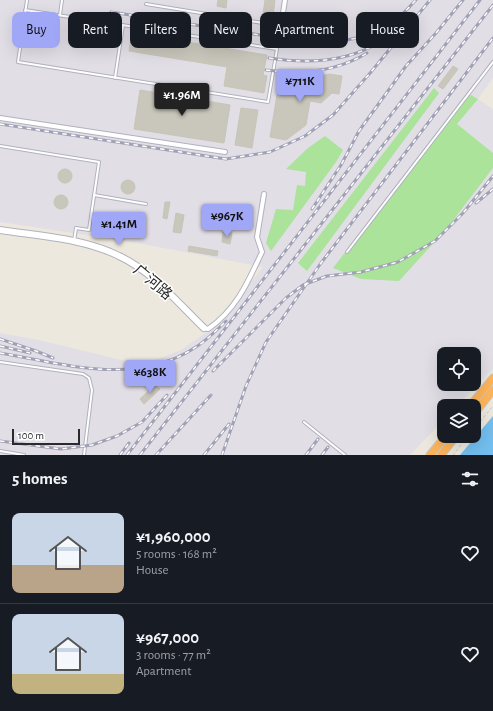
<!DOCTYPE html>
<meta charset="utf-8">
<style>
:root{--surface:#171b24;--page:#242831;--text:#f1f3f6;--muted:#9ea1a6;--line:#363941;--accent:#a1a7f7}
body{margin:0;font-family:"Alegreya Sans","Noto Sans SC",sans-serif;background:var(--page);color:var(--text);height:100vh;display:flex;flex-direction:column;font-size:15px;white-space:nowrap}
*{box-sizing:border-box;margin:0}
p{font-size:13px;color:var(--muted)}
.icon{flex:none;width:22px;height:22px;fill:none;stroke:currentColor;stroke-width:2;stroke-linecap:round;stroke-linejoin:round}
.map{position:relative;height:455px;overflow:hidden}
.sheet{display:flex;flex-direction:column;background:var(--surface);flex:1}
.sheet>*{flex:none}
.hud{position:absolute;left:12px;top:12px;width:469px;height:36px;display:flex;gap:8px}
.fabs{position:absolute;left:437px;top:347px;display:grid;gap:8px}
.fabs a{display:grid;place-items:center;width:44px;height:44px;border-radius:8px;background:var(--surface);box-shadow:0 4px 16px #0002;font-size:20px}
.scale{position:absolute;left:12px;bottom:10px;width:68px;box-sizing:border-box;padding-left:4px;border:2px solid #2b2b2b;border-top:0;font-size:11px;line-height:14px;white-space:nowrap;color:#2b2b2b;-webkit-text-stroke:3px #fff;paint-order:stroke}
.price{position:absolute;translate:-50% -34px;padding:0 9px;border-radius:4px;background:var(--accent);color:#111;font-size:13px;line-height:26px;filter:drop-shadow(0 1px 2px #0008)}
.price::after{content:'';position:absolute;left:50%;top:24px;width:12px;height:9px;margin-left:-6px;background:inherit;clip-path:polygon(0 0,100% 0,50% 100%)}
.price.selected{background:#222;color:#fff}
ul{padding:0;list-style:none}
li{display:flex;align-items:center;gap:12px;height:100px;padding:0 12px}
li+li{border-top:1px solid var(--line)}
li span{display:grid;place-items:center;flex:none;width:112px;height:80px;border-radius:8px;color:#555}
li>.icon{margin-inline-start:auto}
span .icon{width:48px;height:48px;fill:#fffc;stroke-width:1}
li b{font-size:17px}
h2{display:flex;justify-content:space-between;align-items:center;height:48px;padding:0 12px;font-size:17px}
.tag{padding:0 14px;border-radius:8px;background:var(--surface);box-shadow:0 4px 16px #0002;font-size:14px;line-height:36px}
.tag.selected{background:var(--accent);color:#111}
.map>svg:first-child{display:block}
.industrial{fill:#e1dee6;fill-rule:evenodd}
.green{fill:#abe39b}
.water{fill:#72beee}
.building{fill:#c9c6bc;stroke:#c8c4b7}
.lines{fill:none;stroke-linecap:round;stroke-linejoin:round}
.lane-casing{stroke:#b1b2bf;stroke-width:4}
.street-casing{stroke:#b1b2bf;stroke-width:6}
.secondary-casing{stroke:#b1b2bf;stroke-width:8}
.highway-casing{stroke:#c8c8c8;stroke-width:9}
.path{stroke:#c8c8c8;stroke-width:1;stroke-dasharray:3 2;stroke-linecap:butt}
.lane{stroke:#fff;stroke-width:2}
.street{stroke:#fff;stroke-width:4}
.secondary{stroke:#fff;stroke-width:6}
.highway{stroke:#fdb459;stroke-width:7}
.rail-casing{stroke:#a0a1b5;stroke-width:3}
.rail{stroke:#fff;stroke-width:1.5;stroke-dasharray:4.5;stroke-linecap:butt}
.labels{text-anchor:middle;stroke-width:3;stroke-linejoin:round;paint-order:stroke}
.street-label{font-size:15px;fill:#2b2b2b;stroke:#fff}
</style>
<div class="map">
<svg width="493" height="455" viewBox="0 0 493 455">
<rect width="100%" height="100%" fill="#ede8de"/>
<path class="industrial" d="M0,0H493V78L478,99L493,109V369L457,406H444V420L410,455H0V333L39,340L142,365L181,350L214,327L263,267L132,242L0,222ZM444,354H474V384H444Z"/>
<g class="green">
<path d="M434,88L439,93L307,271L298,263Z"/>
<path d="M467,93L478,99L457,124L493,153V168L448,227L399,281L361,279L333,268Z"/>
<path d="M325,136L343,150L336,162L271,251L266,243L276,209L293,210L297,185L305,186L306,172L286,169L308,148Z"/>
</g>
<path class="water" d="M493,416V455H460Z"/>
<g class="building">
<path d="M218,0H227L226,8L217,6Z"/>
<path d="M265,0H275L273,16L263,14Z"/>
<circle cx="46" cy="38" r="8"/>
<circle cx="83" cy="40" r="7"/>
<path d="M132,33L267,55L263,75L267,76L264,93L224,86L227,67L129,51Z"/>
<path d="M453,66L458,69L443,89L438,86Z"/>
<path d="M329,74L342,76L339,94L332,93L321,103L310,101L306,125L286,140L270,137L280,77L313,82L314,78Z"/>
<path d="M140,90L230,105L224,143L134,129Z"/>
<path d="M241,108L258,110L252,148L235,145Z"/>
<circle cx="65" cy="176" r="7"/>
<circle cx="128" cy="187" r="7"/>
<circle cx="61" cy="202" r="7"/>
<path d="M165,202H170L167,219L163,218Z"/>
<path d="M228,212L236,213L234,224L226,223Z"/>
<path d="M176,213L184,215L181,233L173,232Z"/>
<path d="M223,232L232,233L230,244L222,242Z"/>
<path d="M189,246L218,251L217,256L188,251Z"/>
<path d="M165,370L169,374L158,384L154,380Z"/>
<path d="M155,385L160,389L144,404L140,399Z"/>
</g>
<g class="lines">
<g class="lane-casing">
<g id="lane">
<path d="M146,4L281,26"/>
<path d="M25,10L277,49L268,102L18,62L27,0"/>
<path d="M60,15L62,0"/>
<path d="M115,78L123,25"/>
<path d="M0,146L99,162L89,230L76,228L74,241"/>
<path d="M94,195L146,204"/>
<path d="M347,252L493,62"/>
<path d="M0,362L83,374L89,378L92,390L84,455"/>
<path d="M304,422L345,455"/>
<path d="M0,451L24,455"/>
</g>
</g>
<g class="street-casing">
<g id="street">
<path d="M281,26L285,0"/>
<path d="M0,118L225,152"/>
<path d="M204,328L208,329C236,310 248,282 262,252L257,237L264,194"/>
</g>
</g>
<g class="secondary-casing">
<path id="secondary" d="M0,230C39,236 83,238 119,256C152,271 178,303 204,328"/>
</g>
<g class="highway-casing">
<g id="highway">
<path d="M470,406L493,378"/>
<path d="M474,414L493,390"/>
<path d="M430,455L446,436"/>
<path d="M441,455L456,436"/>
</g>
</g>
<g class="path">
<path d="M474,429L493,406"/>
<path d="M453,455L468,436"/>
</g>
<use href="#lane" class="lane"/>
<use href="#street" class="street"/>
<use href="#secondary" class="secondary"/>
<use href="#highway" class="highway"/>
<g class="rail-casing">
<g id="rail">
<path d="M111,12L312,43C339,42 368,39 391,24C400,18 408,8 416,0"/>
<path d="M269,58C307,64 347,62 380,42C390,36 398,27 407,20"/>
<path d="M266,70C302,75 336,72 367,53"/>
<path d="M0,124L226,159L270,152L305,136L333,115L371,72L430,0"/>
<path d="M476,203L493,189"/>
<path d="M312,209L341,165L359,131L406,66L436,33L463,0"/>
<path d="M0,339L36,351L53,358"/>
<path d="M0,346L30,353"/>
<path d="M0,353C65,364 136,387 196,347C207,340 217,330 226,321"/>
<path d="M213,371L286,298L303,285L327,276L361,272L398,262L435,241L463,213L493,176"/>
<path d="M0,441L61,449L92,445L117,436L142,422L167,395"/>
<path d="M120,455L129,443"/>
<path d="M127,455L480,0"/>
<path d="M140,455L493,5"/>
<path d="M156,455L211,395"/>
<path d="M204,455L229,424"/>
<path d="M222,455L246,386L266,342L321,263L493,38"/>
<path d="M306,455L318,439"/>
<path d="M322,455L328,447"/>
</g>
</g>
<use href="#rail" class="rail"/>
</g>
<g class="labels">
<g class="street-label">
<text transform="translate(153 282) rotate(40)" y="5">广河路</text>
</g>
</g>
</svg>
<div class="fabs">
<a><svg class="icon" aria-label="locate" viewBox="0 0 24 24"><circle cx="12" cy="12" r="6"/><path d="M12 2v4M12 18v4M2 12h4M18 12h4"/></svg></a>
<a><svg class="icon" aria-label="layers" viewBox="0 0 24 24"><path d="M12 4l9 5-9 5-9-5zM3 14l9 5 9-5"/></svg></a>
</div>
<div class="scale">100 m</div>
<b class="price" style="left:300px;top:103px">¥711K</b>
<b class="price selected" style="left:182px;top:117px">¥1.96M</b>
<b class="price" style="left:227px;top:238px">¥967K</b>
<b class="price" style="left:119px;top:246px">¥1.41M</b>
<b class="price" style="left:150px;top:394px">¥638K</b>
<div class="hud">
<a class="tag selected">Buy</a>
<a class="tag">Rent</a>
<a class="tag">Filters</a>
<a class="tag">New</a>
<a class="tag">Apartment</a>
<a class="tag">House</a>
</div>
</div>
<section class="sheet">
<h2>5 homes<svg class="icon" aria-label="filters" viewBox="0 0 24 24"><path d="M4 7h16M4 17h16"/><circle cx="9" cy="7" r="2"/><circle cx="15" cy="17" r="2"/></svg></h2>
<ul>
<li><span style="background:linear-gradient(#c9d6e8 65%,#b9a48a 0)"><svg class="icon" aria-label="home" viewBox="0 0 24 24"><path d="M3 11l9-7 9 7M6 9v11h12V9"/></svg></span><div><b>¥1,960,000</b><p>5 rooms · 168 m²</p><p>House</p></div><svg class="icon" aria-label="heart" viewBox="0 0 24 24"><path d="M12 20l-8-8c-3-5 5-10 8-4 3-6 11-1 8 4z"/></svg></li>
<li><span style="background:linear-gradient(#c9d6e8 75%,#c2b280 0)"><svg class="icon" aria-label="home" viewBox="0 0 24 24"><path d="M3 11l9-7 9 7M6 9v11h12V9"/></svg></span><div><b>¥967,000</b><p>3 rooms · 77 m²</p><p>Apartment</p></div><svg class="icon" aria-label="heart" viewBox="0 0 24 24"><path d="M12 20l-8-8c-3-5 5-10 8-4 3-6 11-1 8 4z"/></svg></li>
</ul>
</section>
